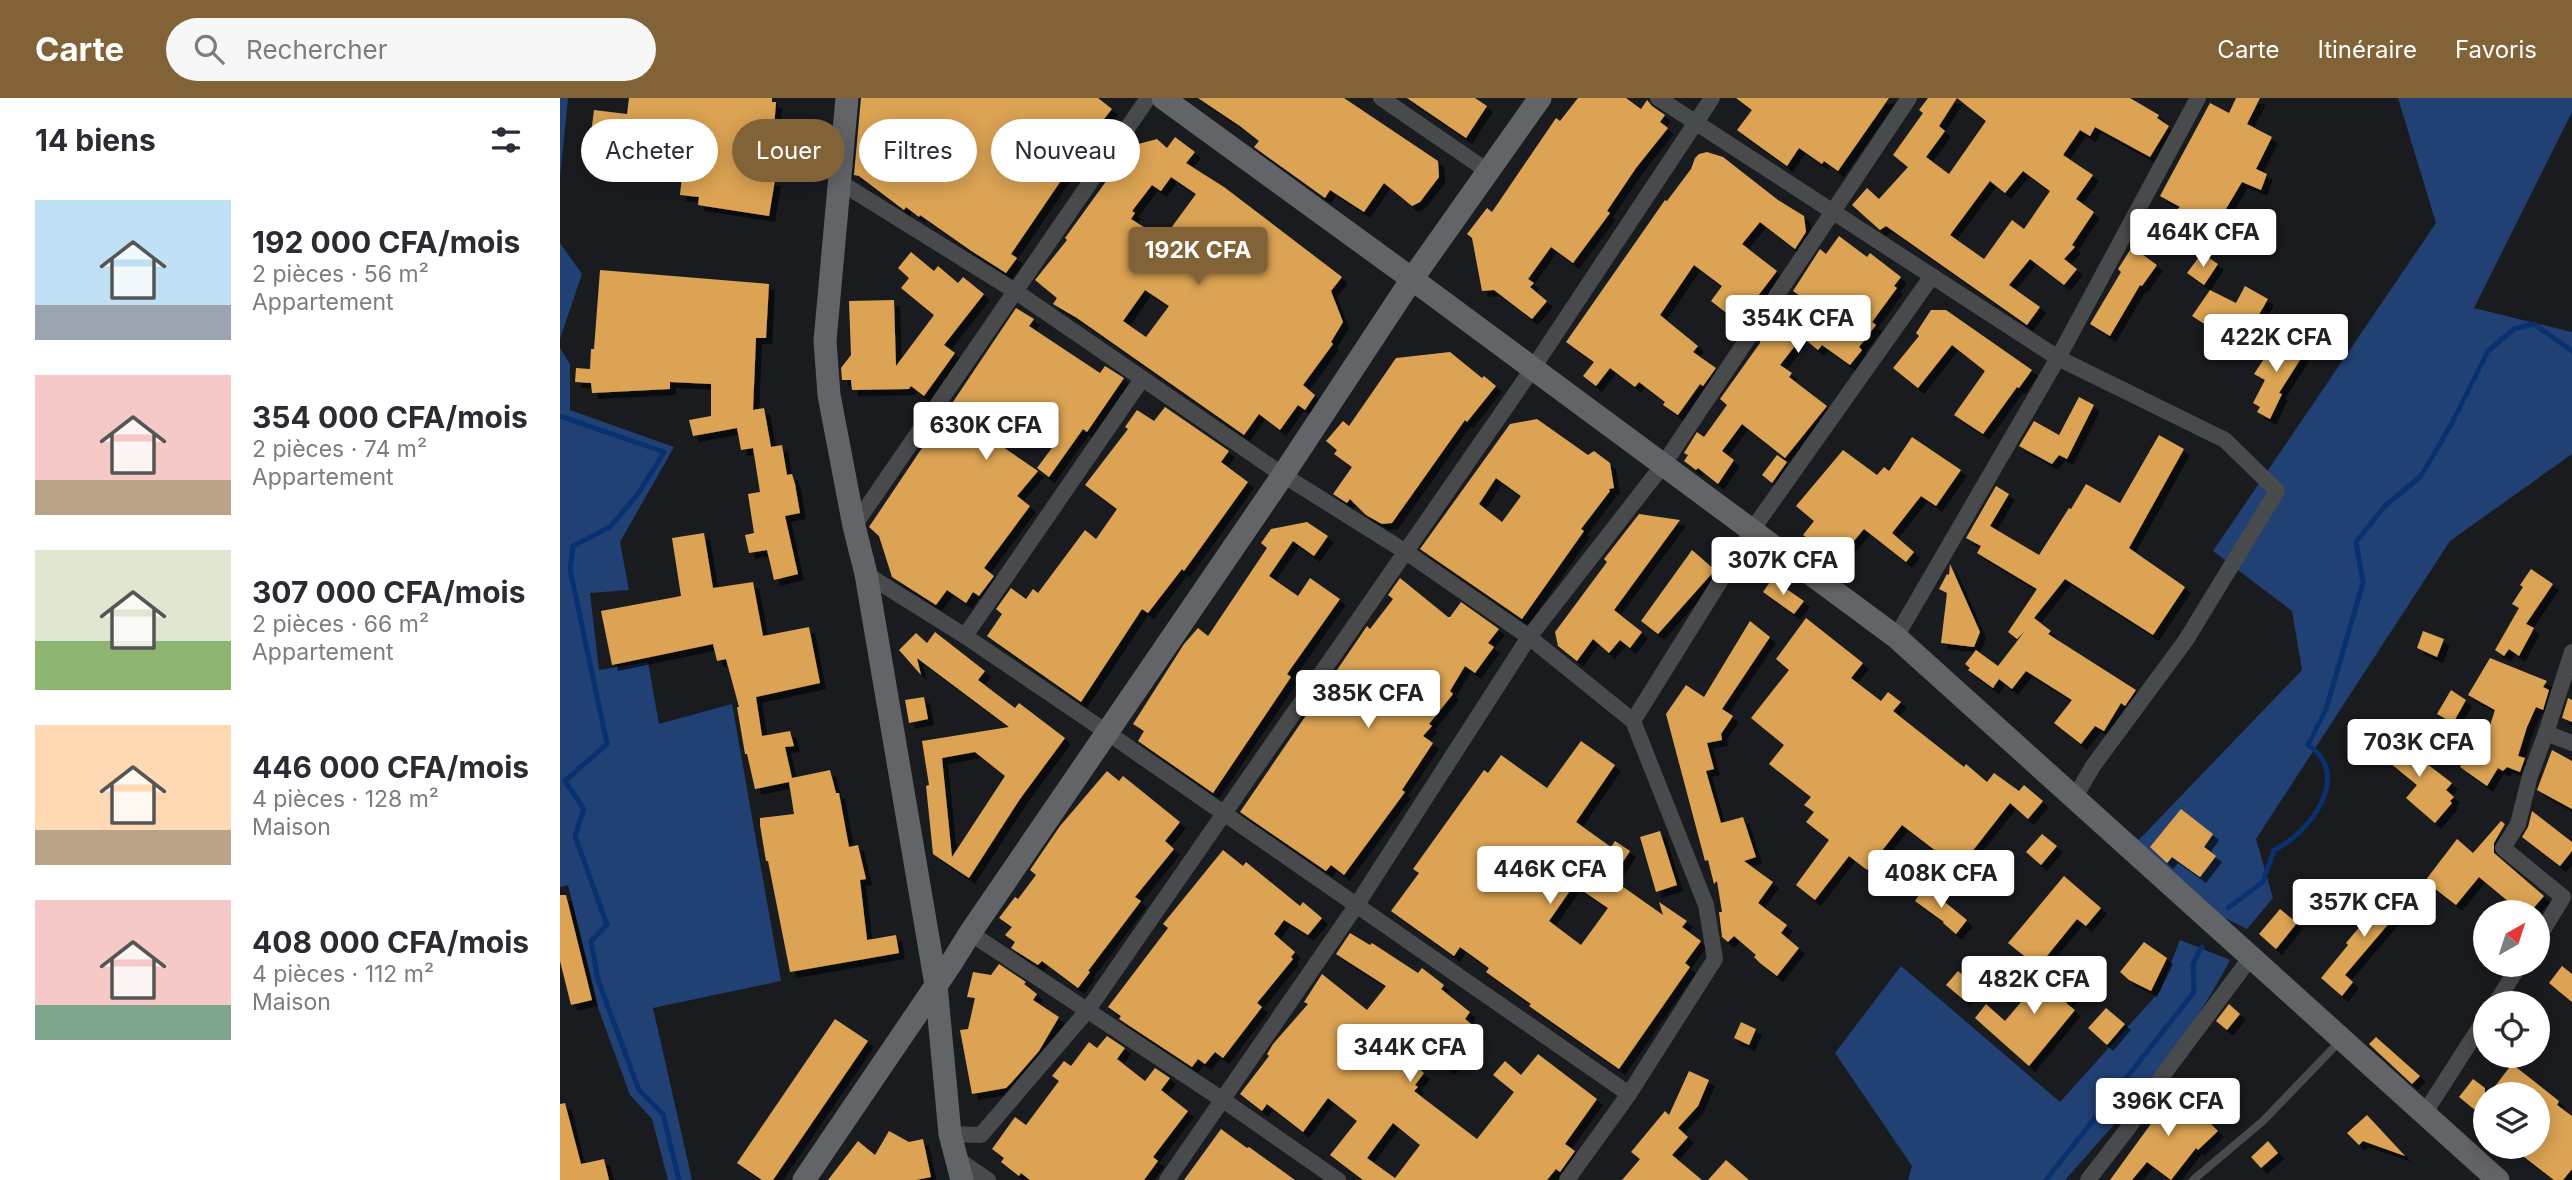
<!DOCTYPE html>
<html lang="fr">
<meta charset="utf-8">
<style>
:root{--surface:#fff;--page:#f7f7f7;--text:#2b2b33;--muted:#7c7c81;--accent:#826337}
body{margin:0;font-family:Inter,sans-serif;background:var(--page);color:var(--text);height:100vh;display:flex;flex-direction:column;font-size:26px;white-space:nowrap}
*{box-sizing:border-box;margin:0}
p{font-size:23px;color:var(--muted)}
.icon{flex:none;width:38px;height:38px;fill:none;stroke:currentColor;stroke-width:2;stroke-linecap:round;stroke-linejoin:round}
.map{position:relative;flex:1;overflow:hidden}
.sheet{display:flex;flex-direction:column;background:var(--surface);width:560px}
.sheet>*{flex:none}
.top-card{position:absolute;left:21px;top:21px;width:665px;height:63px;display:flex;gap:14px}
.needle{width:46px;rotate:39deg}
.controls{position:absolute;left:1913px;top:802px;display:grid;gap:14px}
.controls a{display:grid;place-items:center;width:77px;height:77px;border-radius:50%;background:var(--surface);box-shadow:0 4px 18px #0003;font-size:35px}
.price{position:absolute;translate:-50% -60px;padding:0 16px;border-radius:7px;background:#fff;color:#222;font-size:23px;line-height:46px;filter:drop-shadow(0 2px 4px #0008)}
.price::after{content:'';position:absolute;left:50%;top:42px;width:21px;height:16px;margin-left:-10px;background:inherit;clip-path:polygon(0 0,100% 0,50% 100%)}
.price.active{background:var(--accent);color:#fff}
ul{padding:0;list-style:none}
li{display:flex;align-items:center;gap:21px;height:175px;padding:0 35px}
li span{display:grid;place-items:center;flex:none;width:196px;height:140px;border-radius:0px;color:#555}
li>.icon{margin-inline-start:auto}
span .icon{width:84px;height:84px;fill:#fffc;stroke-width:1}
li b{font-size:30px}
h2{display:flex;justify-content:space-between;align-items:center;height:84px;padding:0 35px;font-size:30px}
.tag{padding:0 24px;border-radius:32px;background:var(--surface);box-shadow:0 4px 18px #0003;font-size:24px;line-height:63px}
.tag.active{background:var(--accent);color:#fff}
header{display:flex;align-items:center;gap:42px;box-sizing:border-box;height:98px;padding:0 35px;background:var(--accent);color:#fff}
header strong{font-size:33px}
nav{display:flex;gap:38px;margin-inline-start:auto;font-size:24px}
.search{width:490px;height:63px;background:var(--page);display:flex;align-items:center;gap:18px;box-sizing:border-box;padding:0 24px;border-radius:38px;color:var(--muted);font-size:26px}
main{display:flex;flex:1;min-height:0}
.map>svg:first-child{display:block}
.green{fill:#214073}
.lines{fill:none;stroke-linecap:round;stroke-linejoin:round}
.stream{stroke:#093170;stroke-width:5}
.building{fill:#dba352;fill-rule:evenodd;filter:url(#shadow)}
.lane{stroke:#494a4c;stroke-width:8}
.street{stroke:#494a4c;stroke-width:16}
.secondary{stroke:#626467;stroke-width:23}
</style>
<header>
<strong>Carte</strong>
<div class="search"><svg class="icon" aria-label="search" viewBox="0 0 24 24"><circle cx="10" cy="10" r="6"/><path d="M15 15l6 6"/></svg>Rechercher</div>
<nav><a>Carte</a><a>Itinéraire</a><a>Favoris</a></nav>
</header>
<main>
<section class="sheet">
<h2>14 biens<svg class="icon" aria-label="filters" viewBox="0 0 24 24"><path d="M4 7h16M4 17h16"/><circle cx="9" cy="7" r="2"/><circle cx="15" cy="17" r="2"/></svg></h2>
<ul>
<li><span style="background:linear-gradient(#bfe0f5 75%,#9aa5b1 0)"><svg class="icon" aria-label="home" viewBox="0 0 24 24"><path d="M3 11l9-7 9 7M6 9v11h12V9"/></svg></span><div><b>192 000 CFA/mois</b><p>2 pièces · 56 m²</p><p>Appartement</p></div></li>
<li><span style="background:linear-gradient(#f6c9c9 75%,#b9a48a 0)"><svg class="icon" aria-label="home" viewBox="0 0 24 24"><path d="M3 11l9-7 9 7M6 9v11h12V9"/></svg></span><div><b>354 000 CFA/mois</b><p>2 pièces · 74 m²</p><p>Appartement</p></div></li>
<li><span style="background:linear-gradient(#dfe7d0 65%,#8fb573 0)"><svg class="icon" aria-label="home" viewBox="0 0 24 24"><path d="M3 11l9-7 9 7M6 9v11h12V9"/></svg></span><div><b>307 000 CFA/mois</b><p>2 pièces · 66 m²</p><p>Appartement</p></div></li>
<li><span style="background:linear-gradient(#ffd9b3 75%,#b9a48a 0)"><svg class="icon" aria-label="home" viewBox="0 0 24 24"><path d="M3 11l9-7 9 7M6 9v11h12V9"/></svg></span><div><b>446 000 CFA/mois</b><p>4 pièces · 128 m²</p><p>Maison</p></div></li>
<li><span style="background:linear-gradient(#f6c9c9 75%,#7fa58c 0)"><svg class="icon" aria-label="home" viewBox="0 0 24 24"><path d="M3 11l9-7 9 7M6 9v11h12V9"/></svg></span><div><b>408 000 CFA/mois</b><p>4 pièces · 112 m²</p><p>Maison</p></div></li>
</ul>
</section>
<div class="map">
<svg width="2012" height="1082" viewBox="0 0 2012 1082">
<defs>
<filter id="shadow"><feDropShadow dx="6" dy="6" stdDeviation="0" flood-color="#0009"/></filter>
</defs>
<rect width="100%" height="100%" fill="#191b1f"/>
<g class="green">
<path d="M0,0H8L0,79Z"/>
<path d="M1838,0H2012V14L1914,210L2012,234V356L1890,443L1696,741L1713,800L1687,831L1645,810L1573,748L1742,572L1732,513L1653,453L1876,125Z"/>
<path d="M0,145L22,176L0,241Z"/>
<path d="M0,250L10,266V312L114,349L60,444L69,492L30,495L39,572L88,564L99,626L172,606L221,883L93,910L132,1082H108L92,1021L70,997L37,907L8,787L0,789Z"/>
<path d="M1620,842L1670,862C1627,945 1567,1013 1505,1082H1348L1352,1068L1275,955L1341,868L1500,1004L1600,893Z"/>
</g>
<g class="lines">
<g class="stream">
<path d="M0,318L104,354L78,396L50,429L13,448L10,471L47,646L5,683L24,711L15,738L47,827L31,843L38,882L79,992L103,1016L119,1082"/>
<path d="M1668,810L1703,784L1714,752C1749,736 1794,677 1748,647L1766,611L1803,485L1796,444L1825,408L1861,378L1892,325L1928,253L1954,231L1974,226L2012,253"/>
<path d="M1486,1082L1634,894L1633,866L1642,849"/>
</g>
</g>
<g class="building">
<path d="M69,0H212V4H216L210,82H215L209,118L138,107L139,99L120,97L123,67L28,58L34,12L67,16Z"/>
<path d="M301,0H538L552,11L536,31L548,40L528,68L520,62L516,67L513,65L451,156L457,160L446,175L410,152L360,117L359,119L346,109L344,112L299,78L294,77Z"/>
<path d="M638,0H784L878,63L879,79L860,104L852,108L824,85L804,114L770,92L765,100L694,49L699,43L680,28Z"/>
<path d="M847,0H915L927,8L906,40Z"/>
<path d="M1018,0H1066L1081,11L1087,2L1092,8L1105,17L1100,24L1108,30L1076,70L1047,113L1050,115L1013,165L991,149L968,181L974,185L970,189L987,203L972,221L934,192L922,193L912,140L907,136L927,110L932,114L996,20L1000,23Z"/>
<path d="M1176,0H1329L1278,73L1264,63L1262,66L1239,50L1227,68L1177,32L1192,12Z"/>
<path d="M1368,0H1570L1599,17L1597,20L1609,28L1590,59L1535,29L1530,38L1520,32L1503,57L1533,77L1516,101L1534,114L1512,147L1515,149L1504,161L1517,171L1504,187L1470,161L1449,187L1480,209L1467,227L1326,128L1320,132L1292,107L1307,90L1319,101L1348,69L1333,57L1363,15L1359,12ZM1397,0L1426,23L1389,76L1366,59L1385,33L1379,28ZM1463,73L1490,93L1464,131L1452,122L1424,161L1390,137L1430,83L1445,95Z"/>
<path d="M1676,0H1700L1687,26L1712,39L1696,71L1707,76L1701,92L1682,84L1657,126L1659,129L1642,146L1612,116L1620,109L1600,98L1650,5L1669,15Z"/>
<path d="M615,39L635,54L626,65L664,89L782,179L771,193L783,224L771,244L773,246L743,287L755,297L745,312L738,307L720,332L699,316L684,337L517,220L493,206L497,200L475,182L507,142L505,140L547,82L545,80L567,49L597,41L607,50ZM611,79L636,96L603,141L571,121L575,115L572,113L592,87L601,93ZM585,192L609,208L586,239L563,223Z"/>
<path d="M1147,54L1163,59L1218,102L1244,118L1246,134L1235,151L1200,124L1182,146L1217,173L1181,220L1176,216L1173,220L1151,203L1162,188L1134,167L1100,217L1138,248L1133,254L1156,270L1143,288L1140,286L1118,317L1103,307L1105,304L1079,284L1075,289L1050,270L1036,288L1023,278L1034,264L1006,244L1105,102L1107,103L1131,71L1135,60L1139,56Z"/>
<path d="M1279,138L1307,159L1310,155L1341,179L1334,188L1337,190L1312,224L1316,227L1299,249L1302,252L1290,267L1262,247L1258,252L1242,239L1220,267L1232,275L1229,279L1267,308L1225,360L1182,326L1162,353L1174,362L1158,386L1138,370L1136,372L1124,363L1128,357L1124,355L1137,334L1144,339L1167,307L1160,301L1200,245V242L1219,220L1226,225L1240,198L1233,193L1260,151L1266,156Z"/>
<path d="M1572,149L1597,167L1582,188L1580,187L1550,238L1530,226L1561,174L1558,171Z"/>
<path d="M351,154L374,173L378,168L398,185L403,179L424,196L384,247L395,255L364,298L351,288L349,291L292,292L291,282H282L281,270L291,257L289,203L334,202L336,268L374,217L341,190L349,180L338,170Z"/>
<path d="M1642,155L1658,166L1644,187L1627,175Z"/>
<path d="M40,172L209,186L206,240H196L193,312L204,310L211,349L222,347L227,377L232,376L235,386L240,415L225,418L238,476L214,482L207,452L189,455L185,437L194,435L188,396L200,394L193,350L181,352L177,330L133,338L129,322L151,318V286L110,284V291L32,295L31,285L15,284L16,270L30,271L31,251H34Z"/>
<path d="M1685,188L1708,201L1680,249L1632,218L1650,192L1676,205Z"/>
<path d="M456,210L474,221L469,228L540,275L545,268L564,280L527,334L523,331L489,379L477,370L497,343L459,318L440,347L478,373L457,398L470,408L424,470L434,478L419,498L413,494L406,505L387,492L376,507L332,479L319,438L309,429Z"/>
<path d="M1371,212H1386L1472,272L1459,290L1457,289L1423,336L1394,317L1425,273L1392,247L1358,290L1333,270L1359,238L1356,235Z"/>
<path d="M1719,238L1745,254L1719,295L1722,296L1710,321L1697,314L1700,309L1693,305L1705,282L1694,276Z"/>
<path d="M890,254L922,280L924,278L936,288L907,324L905,322L832,425L822,426L806,417L790,401L787,405L773,396L792,369L774,356L777,352L766,343L783,323L789,328L836,260Z"/>
<path d="M1519,299L1534,307L1507,361L1499,357L1492,366L1459,348L1474,323L1499,337Z"/>
<path d="M605,309L669,353L661,364L688,384L624,473L622,471L588,515L582,511L521,604L427,538L442,516L436,511L451,490L466,501L473,491L478,495L525,432L536,441L557,411L525,387L568,331L565,329L577,312L594,323Z"/>
<path d="M977,321L1028,357L1034,353L1050,365L1054,390L1049,391L1050,393L1021,431L1024,433L962,521L860,451L950,326ZM936,380L961,398L942,424L919,406Z"/>
<path d="M1599,337L1624,351L1569,450L1625,489L1593,537L1505,481L1474,520L1491,533L1488,536L1576,592L1565,608L1561,605L1544,633L1535,628L1521,646L1494,625L1512,602L1466,573L1452,591L1439,581L1433,590L1408,572L1410,570L1405,566L1416,552L1438,568L1465,533L1457,541L1448,534L1477,491L1417,455L1421,448L1406,440L1436,388L1449,396L1430,428L1479,457L1509,410L1511,411L1526,386L1560,405Z"/>
<path d="M1352,339L1401,372L1376,408L1361,398L1332,435L1354,454L1346,464L1304,431L1277,463L1243,437L1254,423L1236,408L1283,352L1317,377L1324,369L1329,373Z"/>
<path d="M1217,357L1227,364L1212,385L1202,377Z"/>
<path d="M1079,416L1120,422L1054,512L1082,534L1070,550L1060,542L1049,555L1033,541L1017,563L998,548L995,534L1047,464L1044,461Z"/>
<path d="M747,424L768,438L754,458L733,443L709,478L738,498L750,480L780,501L727,576L731,579L653,695L578,643L584,633L573,626L624,546L638,530L648,538L707,450L701,445L711,431Z"/>
<path d="M144,435L153,490L193,484L203,538L249,529L260,585L196,599L202,638L230,633L234,648L225,649L232,680L270,672L276,695H279L289,749L298,747L306,781L300,782L307,842L336,837L339,855L230,874L208,763H206L200,727V720L234,716L229,684L195,691L187,656H185L177,609H179L166,561L157,563L153,546L52,567L41,513L121,498L112,440Z"/>
<path d="M1132,452L1155,472L1098,536L1081,523Z"/>
<path d="M1390,466L1420,534L1414,549L1381,545L1387,495L1379,491L1387,476L1389,477Z"/>
<path d="M1971,471L1993,486L1966,526L1974,530L1959,558L1949,551L1944,558L1935,552L1959,510L1952,506L1963,489L1960,487Z"/>
<path d="M840,480L888,519H890L901,504L939,531L928,545L934,549L915,575L905,568L890,593L893,596L869,626L872,628L863,638L873,645L842,692L845,694L784,777L771,767L766,773L680,714L807,528L810,531L833,501L828,497Z"/>
<path d="M1212,481L1244,503L1234,516L1203,494Z"/>
<path d="M1246,520L1303,565L1291,580L1321,603L1328,594L1341,604L1333,613L1404,669L1406,666L1427,684L1434,675L1459,693L1464,687L1483,703L1468,721L1450,705L1411,755L1414,759L1402,773L1342,727L1307,772L1289,758L1255,802L1236,787L1269,742L1246,724L1254,714L1244,707L1251,699L1209,666L1224,647L1191,620L1229,572L1216,561Z"/>
<path d="M1190,523L1210,539L1162,611L1173,618L1161,636L1162,642L1147,645L1154,671L1146,673L1161,725L1183,719L1196,759L1184,763L1213,784L1198,805L1227,827L1221,835L1239,850L1217,878L1200,865L1194,859L1196,857L1174,838L1168,844L1162,839L1159,814H1162L1157,783L1154,786L1148,762L1145,763L1106,616L1126,587L1144,599Z"/>
<path d="M1863,533L1884,541L1877,559L1857,550Z"/>
<path d="M375,534L425,573L418,582L455,610L459,605L505,640L460,701L409,780L373,756L366,688L369,687L362,643L449,629L357,560L361,577L339,552L356,535L367,545ZM415,654L445,678L392,759L382,660Z"/>
<path d="M1930,560L1987,583L1983,589L1989,592L1983,612L1976,609L1967,629L1958,658L1965,660L1960,674L1947,669L1943,673L1938,670L1927,688L1900,669L1910,654L1919,660L1935,612L1908,597Z"/>
<path d="M1891,592L1906,602L1893,625L1877,616Z"/>
<path d="M364,599L368,621L349,625L345,602Z"/>
<path d="M2008,600L2012,602V624L2002,620Z"/>
<path d="M1828,636L1892,685L1886,692L1894,699L1890,703L1892,705L1875,725L1846,700L1857,687L1824,660L1825,658L1816,652Z"/>
<path d="M1021,643L1055,667L1016,724L1051,749L1055,743L1070,753L1052,781L1103,817L1099,804L1127,823L1122,829L1141,843L1125,865L1130,869L1059,971L969,908L971,906L926,874L929,870L900,849L894,858L831,813L859,775L853,771L924,672L928,675L941,657L987,690ZM1014,787L1048,810L1021,847L989,823Z"/>
<path d="M1992,652L2012,663V711L1977,692Z"/>
<path d="M547,673L559,683L563,678L620,724L605,743L614,751L575,799L581,803L528,873L530,874L518,890L482,863L478,867L451,850L455,844L445,837L452,829L439,820L455,799L458,801L476,777L470,772L500,728Z"/>
<path d="M1621,711L1653,736L1644,749L1656,758L1640,779L1612,759L1607,765L1590,749Z"/>
<path d="M1972,713L2012,744V753L2000,768L1962,739L1968,729Z"/>
<path d="M1941,723L1945,726L1934,745V755L1984,798L1970,814H1961L1919,779L1896,807L1865,783L1897,741L1913,755Z"/>
<path d="M1100,733L1117,787L1096,794L1080,739Z"/>
<path d="M1482,736L1497,748L1481,767L1466,754Z"/>
<path d="M663,752L683,768L686,764L740,808L743,804L762,820L748,837L724,822L714,836L735,854L731,859L733,861L697,905L702,909L663,960L655,954L645,966L638,961L632,969L559,921L561,918L548,909L608,830L603,826Z"/>
<path d="M1504,778L1541,810L1526,828L1517,821L1478,869L1448,845Z"/>
<path d="M1829,787L1848,803L1785,877L1793,884L1782,898L1761,880L1788,847L1786,845L1822,802L1818,800Z"/>
<path d="M1365,788L1407,822L1396,836L1383,825L1384,824L1355,803Z"/>
<path d="M0,797H6L32,902L11,907L0,863Z"/>
<path d="M1720,811L1737,825L1716,851L1699,836Z"/>
<path d="M790,835L810,847L812,845L858,875L862,870L884,887L881,891L910,914L905,921L920,933L889,971L875,960L885,947L861,927L840,955L864,975L855,987L858,989L854,993L917,1041L954,994L933,977L945,963L961,977L978,956L1037,1001L1005,1046L1015,1053L1000,1074L996,1071L987,1082H803L770,1057L797,1023L768,1000L743,1034L707,1006L702,1013L680,996L709,958L707,956L713,946L748,906L744,904L762,876L807,912L826,888L776,856ZM833,1025L860,1047L835,1080L807,1060Z"/>
<path d="M1584,844L1607,860L1591,893L1569,882L1560,874Z"/>
<path d="M439,866L466,884L464,886L477,896L473,902L499,919L479,953L452,984L446,990L412,996L400,932L408,931L415,900L407,899L413,874L431,877Z"/>
<path d="M1493,866L1518,890L1506,905L1515,912L1469,968L1415,920L1426,906L1445,923Z"/>
<path d="M2002,868L2012,876V904L1989,885Z"/>
<path d="M1398,873L1416,888L1404,902L1386,887Z"/>
<path d="M1669,906L1680,916L1667,932L1656,923Z"/>
<path d="M1546,910L1565,926L1547,947L1528,930Z"/>
<path d="M275,921L308,943L213,1082H202L177,1065Z"/>
<path d="M1181,924L1196,931L1189,947L1174,940Z"/>
<path d="M547,938L565,950L557,961L585,983L595,970L610,980L601,992L628,1013L593,1059L598,1063L584,1082H470L461,1075L459,1078L441,1064L444,1060L432,1051L455,1019L466,1027L499,983L492,978L504,963L511,968L529,944L537,950Z"/>
<path d="M1816,939L1860,978L1852,986L1809,946Z"/>
<path d="M1952,966L1999,1003L1997,1007L2012,1018V1071L2003,1082H1994L1950,1048H1978V996H1929Z"/>
<path d="M1129,973L1149,982L1138,1008L1118,1030L1128,1039L1112,1057L1142,1082H1062L1080,1061L1071,1054L1105,1013L1109,1017Z"/>
<path d="M1913,981L1925,990V1020L1899,999Z"/>
<path d="M1610,986L1658,1033L1638,1052L1636,1050L1611,1082L1587,1064L1572,1082H1550L1593,1023L1588,1020Z"/>
<path d="M5,1005L21,1066L44,1061L49,1082H0V1006Z"/>
<path d="M1807,1017L1845,1058L1803,1043L1799,1047L1787,1035Z"/>
<path d="M661,1031L687,1050L689,1049L735,1082H624Z"/>
<path d="M329,1033L349,1044L363,1041L371,1079L356,1082H268L298,1043L315,1057Z"/>
<path d="M1708,1043L1718,1055L1701,1070L1691,1059Z"/>
<path d="M1166,1062L1189,1082H1148Z"/>
</g>
<g class="lines">
<path class="lane" d="M1633,1082L1703,1023L1781,942"/>
<g class="street">
<path d="M821,0L929,74"/>
<path d="M1098,0L1498,260L1665,342L1717,393L1626,542L1533,668L1515,699"/>
<path d="M278,83L455,193L723,377L846,454L969,539L1073,623L1146,807L1155,861L1069,996L1007,1082"/>
<path d="M294,428L588,0"/>
<path d="M306,476L405,538L548,635L1069,996"/>
<path d="M405,538L582,281"/>
<path d="M1336,539L1498,260L1638,0"/>
<path d="M1073,623L1192,432L1372,178"/>
<path d="M1986,635L2012,645"/>
<path d="M410,835L663,1002L778,1082"/>
<path d="M1978,840L2003,799L1943,750L1958,726L1970,678L1986,635L2012,554"/>
<path d="M1936,905L1960,866"/>
<path d="M1864,1016L1925,921"/>
<path d="M390,1036L421,1037L527,913L973,270L1152,0"/>
<path d="M396,1060L428,1082"/>
<path d="M607,1082L796,808L969,539L1103,367L1349,0"/>
<path d="M1528,1082L1569,1029L1606,973L1691,859"/>
</g>
<g class="secondary">
<path d="M287,0L265,243L269,297L294,428L306,476L376,887L390,1036L402,1082"/>
<path d="M603,0L852,181L1336,539L1938,1082"/>
<path d="M244,1082L392,864L410,835L723,377L852,181L980,0"/>
</g>
</g>
</svg>
<div class="controls">
<a><svg class="needle" viewBox="-14 -14 28 28"><path d="M0-13l5 13h-10z" fill="#e53935"/><path d="M0 13l5-13h-10z" fill="#7c7c81"/></svg></a>
<a><svg class="icon" aria-label="locate" viewBox="0 0 24 24"><circle cx="12" cy="12" r="6"/><path d="M12 2v4M12 18v4M2 12h4M18 12h4"/></svg></a>
<a><svg class="icon" aria-label="layers" viewBox="0 0 24 24"><path d="M12 4l9 5-9 5-9-5zM3 14l9 5 9-5"/></svg></a>
</div>
<b class="price" style="left:1643px;top:171px">464K CFA</b>
<b class="price active" style="left:638px;top:189px">192K CFA</b>
<b class="price" style="left:1238px;top:257px">354K CFA</b>
<b class="price" style="left:1716px;top:276px">422K CFA</b>
<b class="price" style="left:426px;top:364px">630K CFA</b>
<b class="price" style="left:1223px;top:499px">307K CFA</b>
<b class="price" style="left:808px;top:632px">385K CFA</b>
<b class="price" style="left:1859px;top:681px">703K CFA</b>
<b class="price" style="left:990px;top:808px">446K CFA</b>
<b class="price" style="left:1381px;top:812px">408K CFA</b>
<b class="price" style="left:1804px;top:841px">357K CFA</b>
<b class="price" style="left:1474px;top:918px">482K CFA</b>
<b class="price" style="left:850px;top:986px">344K CFA</b>
<b class="price" style="left:1608px;top:1040px">396K CFA</b>
<div class="top-card">
<a class="tag">Acheter</a>
<a class="tag active">Louer</a>
<a class="tag">Filtres</a>
<a class="tag">Nouveau</a>
</div>
</div>
</main>
